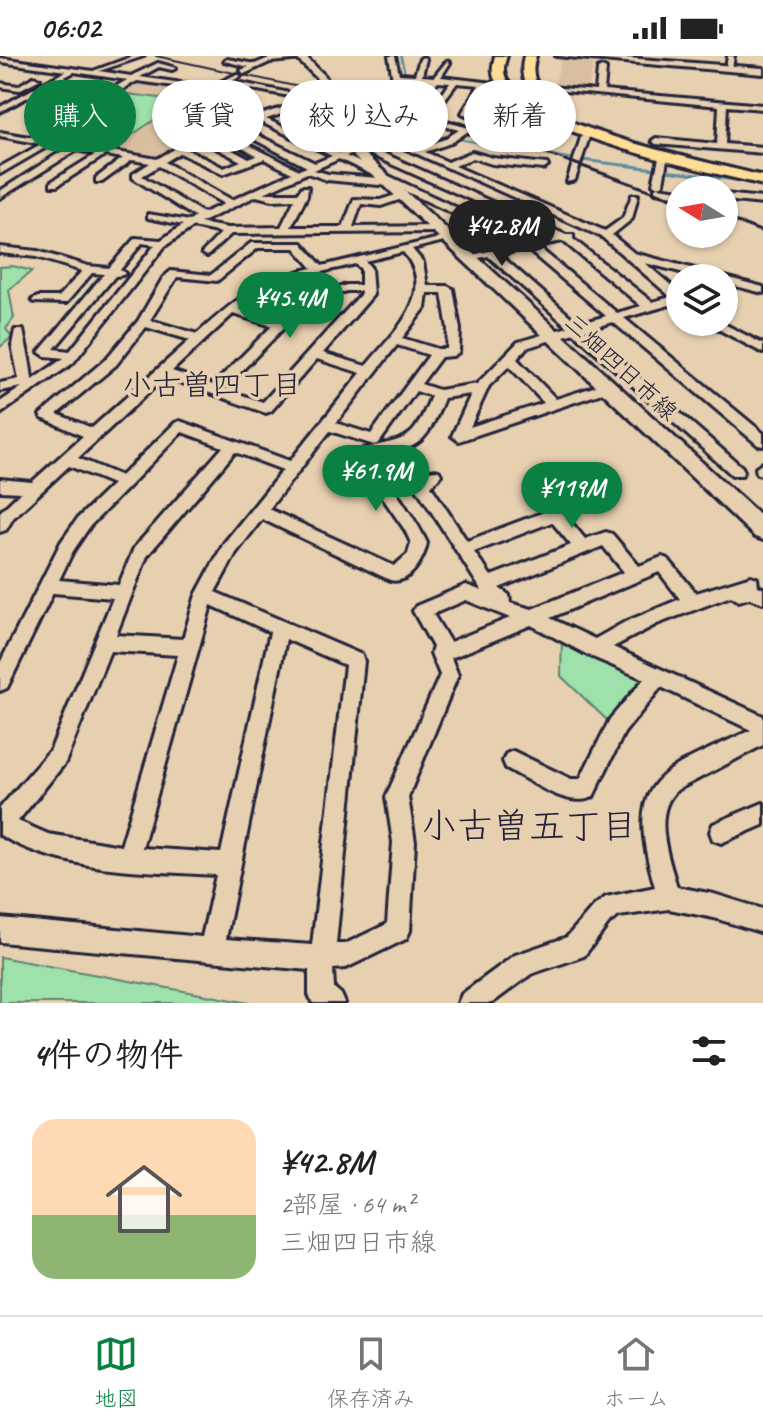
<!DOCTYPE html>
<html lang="ja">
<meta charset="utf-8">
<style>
:root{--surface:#fff;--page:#f6f6f6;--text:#222;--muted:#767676;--line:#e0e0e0;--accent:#0b8043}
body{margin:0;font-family:Caveat,"Klee One",sans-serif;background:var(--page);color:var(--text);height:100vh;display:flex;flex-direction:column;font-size:30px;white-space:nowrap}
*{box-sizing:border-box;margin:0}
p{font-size:26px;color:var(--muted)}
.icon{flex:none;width:44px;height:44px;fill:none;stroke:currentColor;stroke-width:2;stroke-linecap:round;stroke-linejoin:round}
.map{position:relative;height:947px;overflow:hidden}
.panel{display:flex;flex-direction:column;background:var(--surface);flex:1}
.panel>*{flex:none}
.guide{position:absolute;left:24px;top:24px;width:716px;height:72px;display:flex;gap:16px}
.needle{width:52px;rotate:281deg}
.controls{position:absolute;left:666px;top:120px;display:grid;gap:16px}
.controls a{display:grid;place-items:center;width:72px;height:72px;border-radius:50%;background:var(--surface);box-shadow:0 2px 6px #0004;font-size:40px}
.price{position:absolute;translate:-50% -68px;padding:0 18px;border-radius:28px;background:var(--accent);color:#fff;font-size:26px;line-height:52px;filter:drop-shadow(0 2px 4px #0008)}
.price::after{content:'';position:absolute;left:50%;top:48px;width:24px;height:18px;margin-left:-12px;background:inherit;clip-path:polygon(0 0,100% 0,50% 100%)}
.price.current{background:#222;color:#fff}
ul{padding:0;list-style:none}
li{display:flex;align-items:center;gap:24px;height:200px;padding:0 32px}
li span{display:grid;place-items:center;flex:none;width:224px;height:160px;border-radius:24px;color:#555}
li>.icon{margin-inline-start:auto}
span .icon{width:96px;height:96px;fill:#fffc;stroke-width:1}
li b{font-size:34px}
h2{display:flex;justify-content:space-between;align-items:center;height:96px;padding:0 32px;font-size:34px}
.tag{padding:0 28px;border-radius:36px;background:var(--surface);box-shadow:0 2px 6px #0004;font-size:28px;line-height:72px}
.tag.current{background:var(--accent);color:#fff}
.status{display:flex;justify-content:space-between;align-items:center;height:56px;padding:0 40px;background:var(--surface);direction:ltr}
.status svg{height:22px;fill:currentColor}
.tab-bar{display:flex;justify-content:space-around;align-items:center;height:112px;border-top:2px solid var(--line);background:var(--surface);font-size:22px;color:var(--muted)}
.tab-bar a{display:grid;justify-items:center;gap:4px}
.tab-bar .current{color:var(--accent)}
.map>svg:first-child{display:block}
.built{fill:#d9bf9f}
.green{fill:#9ee1ab;stroke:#608273;stroke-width:2}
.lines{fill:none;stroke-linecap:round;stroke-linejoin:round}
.stream-far1{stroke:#5d8d9f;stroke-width:2}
.stream{stroke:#5d8d9f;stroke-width:3}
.minor-casing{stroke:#22223b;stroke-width:6}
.secondary-casing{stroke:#22223b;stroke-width:6}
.trunk-casing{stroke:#22223b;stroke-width:6}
.minor{fill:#e7d0b0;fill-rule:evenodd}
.secondary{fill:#e7d0b0;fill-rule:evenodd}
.trunk{fill:#fedd96;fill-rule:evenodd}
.rail-far1{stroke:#22223b;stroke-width:2}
.rail{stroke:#22223b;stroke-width:3}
.labels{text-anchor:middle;stroke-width:7;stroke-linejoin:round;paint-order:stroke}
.far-street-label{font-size:24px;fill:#22223b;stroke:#e7d0b0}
.neighbourhood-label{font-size:30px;fill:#22223b;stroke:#e7d0b0}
.near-neighbourhood-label{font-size:36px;fill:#22223b;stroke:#e7d0b0}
</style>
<div class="status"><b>06:02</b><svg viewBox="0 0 49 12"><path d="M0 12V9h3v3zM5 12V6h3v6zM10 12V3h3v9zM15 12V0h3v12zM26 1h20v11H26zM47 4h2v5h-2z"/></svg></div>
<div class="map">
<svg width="763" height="947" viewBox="0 0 763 947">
<rect width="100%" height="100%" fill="#e7d0b0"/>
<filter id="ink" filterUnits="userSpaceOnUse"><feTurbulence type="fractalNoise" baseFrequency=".0125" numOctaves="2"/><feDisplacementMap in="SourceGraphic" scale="16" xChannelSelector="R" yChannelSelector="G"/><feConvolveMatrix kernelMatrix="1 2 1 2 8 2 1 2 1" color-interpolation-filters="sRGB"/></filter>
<g filter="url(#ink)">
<g class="built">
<path d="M562,2L594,5L588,35L553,32Z"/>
<path d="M138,24L220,35L255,40L158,102L37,83Z"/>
</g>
<g class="green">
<path d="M119,37L176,44L178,48L123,85L63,75L71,70L64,69Z"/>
<path d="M13,210L32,215L9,234L14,262L6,273L12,281L0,291V211Z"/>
<path d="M562,580L651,624L611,668L561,620Z"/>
<path d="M0,901L249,947H0Z"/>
</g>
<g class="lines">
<g class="stream-far1">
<path d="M401,0L412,48L437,54L433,63"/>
<path d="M430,73L428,78L575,103"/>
<path d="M582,104L595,106"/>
</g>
<g class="stream">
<path d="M582,104L655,113"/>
<path d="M666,115L751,126"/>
</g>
<g class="minor-casing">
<g id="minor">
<path d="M134,0H144L99,15L131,20L158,7L176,12L172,14L159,11L140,21L210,31L237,18L241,20L232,25L304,40L300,42L226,28L211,35L137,25L38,82L157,103L199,79L291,49L327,28L330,32L297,53L266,63L339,97L377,80L330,57V53H336L382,76C401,54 393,26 389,0H395L399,18L415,19L420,3L423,1L426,3L422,20L434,21L447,5L450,7L441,21L511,29L507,31L486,30L466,59L462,57L479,29L457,27L436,55L432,53L450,27L438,26L424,42L420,40L431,25L400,22C403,44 403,62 388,79L417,93L445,83L459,74L433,67L430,77H424L426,64L430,62L505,81V85L502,86L467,76L451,87L425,96L448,106L472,96L493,102L547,108L548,110L544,113L492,108L473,102L455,110L605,175L623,162L632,139H638L632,163L612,179L634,197L763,231V237L724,227V222H704L645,207L680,237V246L624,262L763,377V390L758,389L613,266L585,274L742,411L744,415L742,419H732L574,277L526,292L517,303L556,343L606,327L611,328V334L459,385L452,380L471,338L444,342C427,385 423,391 377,400C389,432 413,456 427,487C424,503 410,529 390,524L262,463L236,497L215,536L362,599L364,605L336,888H345L387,868L393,786L386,741L440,619L431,597L433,591L413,555L416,550L466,529L482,535L417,433L414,429C419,420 429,412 439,415L441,419L431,430L467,485L555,452L561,454L585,483L606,476L612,478L639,510L662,501L668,503L696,537L751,520L757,522L758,530L763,532V547L749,542L739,545L731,540L657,568L613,591L763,660V689L677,734C651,757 669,803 677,831L714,838L763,853V877L714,862L669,853L619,860L610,866L584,900L531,918L492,947H458L462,938L515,899L567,881L594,850L606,841L655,831C622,719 660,717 751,674L661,631L624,677L593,741C567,753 530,724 506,712L503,705L506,698L513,695L571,723H580L610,663L644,623L588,599L531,569L451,602L458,619L408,741L415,786L410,875L406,883L346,912L333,913L334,932L341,938L345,947H313L309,939V914L0,886V862L202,881L216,819C144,814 64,817 0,779V752L51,693L113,542L53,537L7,632L0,635V607L61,486L78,462L113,428L69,410L13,462L6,474L0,476V456L21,436L0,435V423L32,426L83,380L42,362L40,359L106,303L138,265L163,222L171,215L211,219L251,187H302L322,210L452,179V183L412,193L423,206L427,230H447L453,233L460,273L459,296L453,300L441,301L421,328L439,334L477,328L518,286L568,271L488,200L469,204L464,201L518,188L386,126L379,129L327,124L307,117L264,137H298L302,131H308L307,140L291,171H343L354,143L380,144L402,137L405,138V142L381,150L361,148L353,171L438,170L443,173L438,176L231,178L207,200L202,197L221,177L193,171L165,190L73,307L0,358V346L22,331L0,335V327L19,323L12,289L15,274H23C26,290 31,308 32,324L64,302L45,300L39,296L104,218L92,217L66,247L34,246L32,244L38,241H59L82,215L36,201L0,197V191L37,195L88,210L109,212L135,182L161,184L183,169L148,162V158L190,165L195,161L133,122V118L150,107L132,104L102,126H96V122L123,102L105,99L57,130H51V126L96,98L77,94L0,142V135L67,92L50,89L0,118V111L41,88L0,80V76L29,81L127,24L74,16L0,56V51L66,15L0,6V2L93,15ZM259,65L332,100L315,107L251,76L244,78L307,111L299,114L225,77ZM218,79L257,100L249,103L210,82ZM384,83L602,181L671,241L652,246L573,183V179H566L367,90ZM202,85L241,105L224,112L186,93ZM360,94L554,181L530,186L346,100ZM180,97L223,118L264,103L292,117L232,144L165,106ZM339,103L379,122L328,118L314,114ZM159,110L224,148L203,157L142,120ZM256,140L273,144L295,143L281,171L228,172L200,167ZM563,185L641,250L617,257L537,190ZM142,187L155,189L70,295L54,293L115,220L123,219L125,217L120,214ZM258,192H295L312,212C256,226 239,241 197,278L150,264L177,221L217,225ZM527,193L606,260L579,268L499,198ZM403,196C440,237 392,278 366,310L323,297L373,239L371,212L365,205ZM355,208L361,213V229H347L302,241L278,264L239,253C270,224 316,218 355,208ZM347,235H361V238L263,346L224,333L310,245ZM427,237H442L448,273L447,293H438L402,282L425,252ZM233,258L272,270L213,329L172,315ZM146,271L190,284L92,372L57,358L116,309ZM397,289L429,299L371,378L336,367ZM317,303L361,317L290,405L180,365L175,367L121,420L78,402L165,321L266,357L271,355ZM509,310L544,347L470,371L489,330ZM416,335L431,340C412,388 409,381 363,393L361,397L371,425L405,474L411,487L408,498L394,510L269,453L330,375L374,389L379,387ZM182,376L223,391L134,492L119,529L59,524L73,495L90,470ZM235,396L283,414L224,487L196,539L183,583L116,579L147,500ZM552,466L571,489L491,520L474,496ZM603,490L624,516L532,553L510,547L509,539L499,532ZM659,516L680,543L625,566L595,583L550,562ZM466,544L510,562L450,586L433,558ZM211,549L270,576L221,797L142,792ZM286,583L345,609L312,889L226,883ZM110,595L178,599L121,790L48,778L18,765L65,707Z"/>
<path d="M302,0L304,3L270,6L244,18L241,14L249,11L224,5L227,3L255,8L269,2Z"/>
<path d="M728,0H734L732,13L726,12Z"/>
<path d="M602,11L606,13L604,35L763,49V53L727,50L725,88L763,91V97L656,88L652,85L656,82L717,88L719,50L523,31L527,29L596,35L598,13Z"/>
<path d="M33,21L40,23L19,34L0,31V27L18,30Z"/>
<path d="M587,73L591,75L575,124L567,126L583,75Z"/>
<path d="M664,95L668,98L663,128L658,131L653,128L660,98Z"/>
<path d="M658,131L680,134V140L655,136V132Z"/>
<path d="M724,138L763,142V148L724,144Z"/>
<path d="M705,266H720L763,288V297Z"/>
<path d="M763,407V419L757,418L756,412Z"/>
<path d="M763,747V769L721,787L713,784L710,776L713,768Z"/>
</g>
</g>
<g class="secondary-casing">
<g id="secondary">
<path d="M294,0H305L325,20L358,92L763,462V484L755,481L350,97L340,81L316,21Z"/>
<path d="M556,0H599L763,12V18Z"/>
</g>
</g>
<g class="trunk-casing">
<g id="trunk">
<path d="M495,0H507C504,8 502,16 507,24C534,71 709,106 763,120V129C707,115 520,77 495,24C491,16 493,8 495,0Z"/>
<path d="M524,0H536C528,24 540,35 559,47V53C532,55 517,23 524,0Z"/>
</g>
</g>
<use href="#minor" class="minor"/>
<use href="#secondary" class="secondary"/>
<use href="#trunk" class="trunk"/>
<path class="rail-far1" d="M156,0L460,66L570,106"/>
<g class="rail">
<path d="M565,104L680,145"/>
<path d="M724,161L763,176"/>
</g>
</g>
</g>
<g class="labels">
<g class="far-street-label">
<text transform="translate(621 311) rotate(43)" y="8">三畑四日市線</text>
</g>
<g class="neighbourhood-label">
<text x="212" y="339">小古曽四丁目</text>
</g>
<g class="near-neighbourhood-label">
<text x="529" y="782">小古曽五丁目</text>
</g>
</g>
</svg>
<div class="controls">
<a><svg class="needle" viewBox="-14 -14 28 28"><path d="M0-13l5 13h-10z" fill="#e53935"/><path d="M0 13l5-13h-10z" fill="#767676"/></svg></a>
<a><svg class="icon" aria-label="layers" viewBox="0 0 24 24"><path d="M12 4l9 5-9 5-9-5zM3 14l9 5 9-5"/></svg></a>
</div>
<b class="price current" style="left:502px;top:212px">¥42.8M</b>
<b class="price" style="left:290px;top:284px">¥45.4M</b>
<b class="price" style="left:376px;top:457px">¥61.9M</b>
<b class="price" style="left:572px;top:474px">¥119M</b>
<div class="guide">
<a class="tag current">購入</a>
<a class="tag">賃貸</a>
<a class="tag">絞り込み</a>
<a class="tag">新着</a>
</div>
</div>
<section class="panel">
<h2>4件の物件<svg class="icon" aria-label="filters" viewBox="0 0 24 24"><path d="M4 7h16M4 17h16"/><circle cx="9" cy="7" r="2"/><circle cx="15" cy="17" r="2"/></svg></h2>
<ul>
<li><span style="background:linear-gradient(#ffd9b3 60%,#8fb573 0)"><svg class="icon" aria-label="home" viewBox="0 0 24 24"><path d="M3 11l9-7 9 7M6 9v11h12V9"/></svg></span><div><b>¥42.8M</b><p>2部屋 · 64 m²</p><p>三畑四日市線</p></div></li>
</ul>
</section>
<nav class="tab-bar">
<a class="current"><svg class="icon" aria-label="map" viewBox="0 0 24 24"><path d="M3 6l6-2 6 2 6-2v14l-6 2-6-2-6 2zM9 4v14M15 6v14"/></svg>地図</a>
<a><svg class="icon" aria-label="saved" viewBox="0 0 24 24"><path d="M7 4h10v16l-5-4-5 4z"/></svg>保存済み</a>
<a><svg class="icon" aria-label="home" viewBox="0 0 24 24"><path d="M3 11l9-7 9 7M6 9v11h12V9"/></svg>ホーム</a>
</nav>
